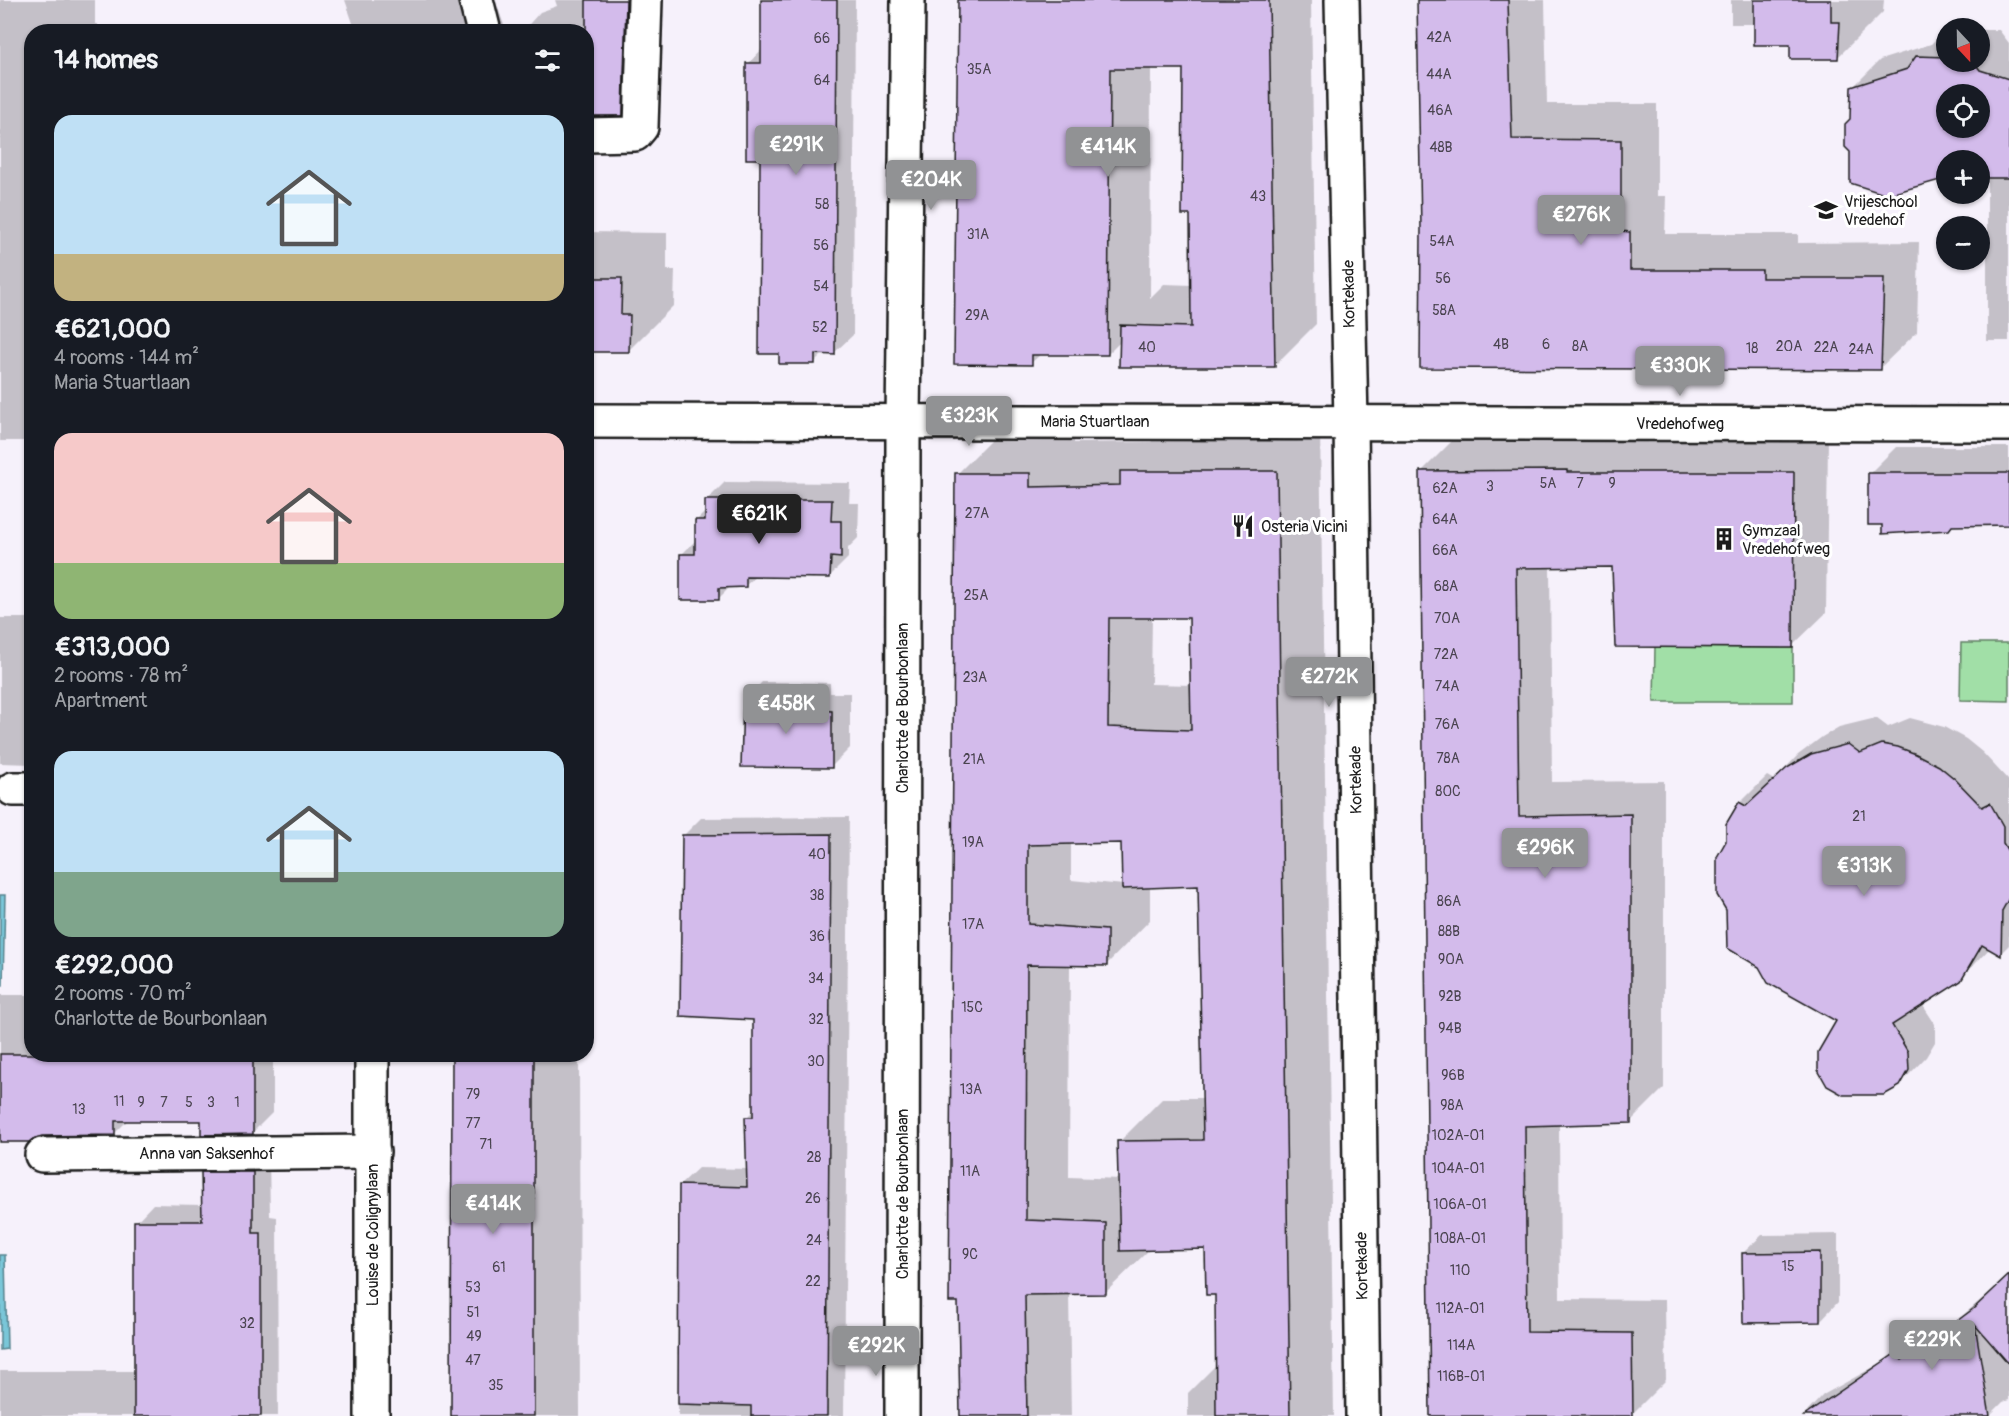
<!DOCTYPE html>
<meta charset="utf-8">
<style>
:root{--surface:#171b24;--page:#20242c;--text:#f1f3f6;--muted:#9ea1a6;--accent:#919294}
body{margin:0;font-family:Pangolin,sans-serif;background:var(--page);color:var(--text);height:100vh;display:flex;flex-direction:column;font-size:22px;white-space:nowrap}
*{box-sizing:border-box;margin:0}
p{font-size:20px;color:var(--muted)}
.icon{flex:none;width:33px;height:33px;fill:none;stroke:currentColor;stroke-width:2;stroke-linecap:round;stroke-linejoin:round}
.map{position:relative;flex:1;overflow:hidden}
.side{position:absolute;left:24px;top:24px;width:570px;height:1038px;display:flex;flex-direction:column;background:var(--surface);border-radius:24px;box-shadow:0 2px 4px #0004}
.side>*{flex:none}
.needle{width:39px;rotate:158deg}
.controls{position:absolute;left:1936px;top:18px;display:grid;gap:12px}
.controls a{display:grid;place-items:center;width:54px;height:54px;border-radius:50%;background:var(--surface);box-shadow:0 2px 4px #0004;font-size:30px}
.price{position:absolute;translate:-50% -51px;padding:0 14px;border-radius:6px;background:var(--accent);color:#fff;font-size:20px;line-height:39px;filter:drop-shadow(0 2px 3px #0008)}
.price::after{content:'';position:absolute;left:50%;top:36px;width:18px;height:14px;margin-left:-9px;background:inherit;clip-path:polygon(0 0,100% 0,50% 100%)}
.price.active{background:#222;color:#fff}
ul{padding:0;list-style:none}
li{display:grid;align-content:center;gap:12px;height:318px;padding:0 30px}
li span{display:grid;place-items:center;height:186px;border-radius:18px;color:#555}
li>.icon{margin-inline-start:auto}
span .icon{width:108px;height:108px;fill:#fffc;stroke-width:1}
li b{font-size:26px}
h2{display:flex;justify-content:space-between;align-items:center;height:72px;padding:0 30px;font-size:26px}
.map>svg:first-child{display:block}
.green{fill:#a1dfa7;stroke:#5e7e62;stroke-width:1.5}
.water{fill:#7ac6d8;stroke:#54828d;stroke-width:1.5}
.shadow{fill:#0003;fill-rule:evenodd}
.building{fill:#d3bbeb;stroke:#1c1c1c;stroke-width:1.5;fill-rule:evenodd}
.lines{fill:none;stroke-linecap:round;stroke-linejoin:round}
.minor-casing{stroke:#1c1c1c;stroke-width:38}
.minor{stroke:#fff;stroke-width:33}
.labels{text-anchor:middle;stroke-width:6;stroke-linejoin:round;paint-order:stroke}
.number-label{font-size:14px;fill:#4a4450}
.poi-label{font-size:16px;fill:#1c1c1c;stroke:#fff;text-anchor:start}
.street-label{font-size:16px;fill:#1c1c1c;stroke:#fff}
</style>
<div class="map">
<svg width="2009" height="1416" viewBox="0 0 2009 1416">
<rect width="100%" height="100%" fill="#f6f1fb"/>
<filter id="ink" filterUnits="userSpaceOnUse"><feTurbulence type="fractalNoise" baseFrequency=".0167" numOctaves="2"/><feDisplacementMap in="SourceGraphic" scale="12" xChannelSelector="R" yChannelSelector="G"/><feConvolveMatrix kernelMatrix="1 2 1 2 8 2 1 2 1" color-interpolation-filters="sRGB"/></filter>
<g filter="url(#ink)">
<g class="green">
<path d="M1961,643H2009V701L1960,700Z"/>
<path d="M1655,647L1793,648V702H1654Z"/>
</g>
<g class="water">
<path d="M0,895H5L3,985H0Z"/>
<path d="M0,1255H5L7,1349L0,1350Z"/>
</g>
<g class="shadow">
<path d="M0,0H95V24H98V29H100V32H32V441H0Z"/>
<path d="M345,0H495L504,25L497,32H356Z"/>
<path d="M555,0H643L640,96L622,114L586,32H522L540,12L557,6Z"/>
<path d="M763,0H855L853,335L834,353H824L814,363L762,158L748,64L762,49Z"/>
<path d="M959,0H1311L1316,324L1274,366L1122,340L1108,354H1041L1031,363ZM1151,68H1185L1191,214L1192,285L1164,284L1150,298Z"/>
<path d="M1418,0H1545L1547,104H1657V196H1666L1665,234H1798V243L1919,242L1917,332L1880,368L1422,229Z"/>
<path d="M1731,0H1884L1883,12L1837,58L1756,24H1731Z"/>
<path d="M1946,29H1947V62H1980V30H1999L2009,43V341H1987V176H1980V160H1947V176L1852,118V88L1880,60L1931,44ZM1947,94H1980V128H1947Z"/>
<path d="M586,232L667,233V270H675L674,305L628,351H586Z"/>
<path d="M1165,428H1320L1334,1416H1188V1393L1217,1364V1294L1206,1248L1150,1249L1105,1293H1069L1071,1416H961L957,474L1001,430H1074V443L1151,442ZM1191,616L1192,685L1151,684L1152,617ZM1122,841L1124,885L1071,880V842ZM1200,884L1204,1098H1163L1119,1142L1120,1179L1069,1177L1070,964H1107L1150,920V886Z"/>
<path d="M1456,437L1828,439L1826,613L1792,646L1614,565L1550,566L1552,782L1664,781V1088L1630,1122L1559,1124L1560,1299L1665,1300L1666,1380L1630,1416H1432L1422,471Z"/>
<path d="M1896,447H2009V524L1884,523L1869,474Z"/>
<path d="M725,482L850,483L849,503H859L858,538L848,548V558L830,576H756L745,586H731L718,599L681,555L696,540V521L707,510L706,501Z"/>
<path d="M0,618H32V764L0,763Z"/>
<path d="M762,682L830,683V693H850V748L831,767L744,701Z"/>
<path d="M1876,718L1888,727L1910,718L1944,727L1966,739L1982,752L2009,781V945L2000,954L1990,948L1960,980L1922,1004L1935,1024V1042L1926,1057L1899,1085L1838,1021L1727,841L1740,803L1767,776L1774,780L1798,755L1822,737L1839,727Z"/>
<path d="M849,817L844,1416H678L680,1185L698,1168L748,1169L746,1118L754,1110L755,1019L683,836L701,818Z"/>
<path d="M0,995H32V1054H273V1112L252,1133L202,1119H129L115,1133L42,1135L0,1140Z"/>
<path d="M454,1054H579L580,1416H453Z"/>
<path d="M269,1155L270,1216L277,1217L278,1416H0V1371H135L136,1222L153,1204L203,1205V1173L220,1156Z"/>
<path d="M1838,1234V1302L1820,1321L1743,1253L1762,1235Z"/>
<path d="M2009,1276V1400L2003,1402L1989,1416H1823L1837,1410L1807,1412L1823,1395L1955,1322Z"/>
</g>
<g class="building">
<path d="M586,0H626L623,116H586Z"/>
<path d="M761,0H837L835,355L815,354V364H779V354H759L760,159H746V63H761Z"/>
<path d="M958,0H1269L1275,367H1119L1120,325L1191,327L1190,215H1182L1183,69H1110L1108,355H1032V365L954,364Z"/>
<path d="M1417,0H1508L1512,139L1621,140V231L1630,232V270H1762V278H1884L1881,370L1420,368L1421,229Z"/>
<path d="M1754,0H1831V22H1840L1838,59H1790V45H1754Z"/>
<path d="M1916,56L1947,57V62H1974L1980,70L2009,79V178H1980V160H1947V178L1887,195L1850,183V152L1845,147V124L1850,119L1851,87L1907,69ZM1947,94H1980V128H1947Z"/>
<path d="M586,278H622L621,315H630L629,352H586Z"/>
<path d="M1567,470V472H1794L1793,648L1615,647L1612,567L1516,568L1519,816L1631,814V1123L1525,1126L1527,1332L1632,1333L1633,1416H1430L1420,471Z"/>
<path d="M1120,471H1277L1290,1416H1216L1215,1295H1206L1205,1249L1120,1251L1117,1141L1203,1140L1198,886L1122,889L1121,843L1028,845V924L1107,930V966L1027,965L1026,1220L1106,1223V1294L1025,1295L1027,1416H960L958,1302H949L955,473H1030V487L1120,485ZM1109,618H1189L1191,730L1108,727Z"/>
<path d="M1868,473H2009V525L1952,526L1949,530L1882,534V525H1868Z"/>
<path d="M705,500H832L831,521H841V558L831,557L830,578L746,577V587L719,588V600H680V554H695V520H705Z"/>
<path d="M743,700H812V710L832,711V768L741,767Z"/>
<path d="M1848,744L1860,753L1882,744L1898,747L1916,754L1939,766L1955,779L1982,807L1990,803L2003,826V843L2009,853V898L2002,911L2001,956L1982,945L1961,981L1892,1025L1908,1052L1909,1070L1900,1086L1884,1095H1843L1827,1086L1818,1070V1052L1836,1021L1768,983L1759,967L1727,948L1726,910L1717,895V857L1726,841V824L1739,802L1746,806L1787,768L1811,754Z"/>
<path d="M831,834L827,1416H751V1406L678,1404L679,1185L747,1187L745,1117H753V1020L680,1016L682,835Z"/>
<path d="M0,1054H253V1134L201,1135V1121H115V1135L42,1136L33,1139L29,1142H0Z"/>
<path d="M452,1054H534V1416H451Z"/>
<path d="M201,1172H253V1233H261V1416H134V1221H202Z"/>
<path d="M1820,1252V1322L1743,1323L1742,1253Z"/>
<path d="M2009,1275V1364L1975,1325L1990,1416H1804L1896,1353L1902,1360L1913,1351L1914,1353L1973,1309Z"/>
</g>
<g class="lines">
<g class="minor-casing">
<g id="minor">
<path d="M476,0L484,32"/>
<path d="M1342,0L1351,422L1363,1416"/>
<path d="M586,135L635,134L641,127L645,0"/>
<path d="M586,421L2009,424"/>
<path d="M13,789H32"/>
<path d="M42,1155L373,1152"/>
<path d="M372,1416V1054"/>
<path d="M902,1416L903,421L908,0"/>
</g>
</g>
<use href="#minor" class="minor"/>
</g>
</g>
<defs>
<g id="school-bare" transform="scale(1.8)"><path d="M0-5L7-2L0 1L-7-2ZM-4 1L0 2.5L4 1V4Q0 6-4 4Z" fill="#1c1c1c" stroke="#fff" stroke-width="2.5" paint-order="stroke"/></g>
<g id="restaurant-bare" transform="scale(1.8)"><path d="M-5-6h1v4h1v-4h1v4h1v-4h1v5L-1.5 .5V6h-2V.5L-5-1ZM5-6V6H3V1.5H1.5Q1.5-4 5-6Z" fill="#1c1c1c" stroke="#fff" stroke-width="2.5" paint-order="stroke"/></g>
<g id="building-bare" transform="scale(1.8)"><path d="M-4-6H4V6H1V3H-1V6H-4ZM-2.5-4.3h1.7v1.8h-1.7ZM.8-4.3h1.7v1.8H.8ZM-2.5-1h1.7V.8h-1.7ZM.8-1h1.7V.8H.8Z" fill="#1c1c1c" stroke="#fff" stroke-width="2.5" paint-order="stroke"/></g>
</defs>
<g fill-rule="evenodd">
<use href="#school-bare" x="1826" y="210"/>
<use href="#restaurant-bare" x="1243" y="526"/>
<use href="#building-bare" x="1724" y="539"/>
</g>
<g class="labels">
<g class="number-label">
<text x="1439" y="42">42A</text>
<text x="822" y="43">66</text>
<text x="979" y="74">35A</text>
<text x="1439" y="79">44A</text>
<text x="822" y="85">64</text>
<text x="1440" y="115">46A</text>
<text x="1441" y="152">48B</text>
<text x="1258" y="201">43</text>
<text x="822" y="209">58</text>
<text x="978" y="239">31A</text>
<text x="1442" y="246">54A</text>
<text x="821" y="250">56</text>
<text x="1443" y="283">56</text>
<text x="821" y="291">54</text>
<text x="1444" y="315">58A</text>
<text x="977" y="320">29A</text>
<text x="820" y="332">52</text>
<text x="1501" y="349">4B</text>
<text x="1546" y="349">6</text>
<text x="1580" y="351">8A</text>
<text x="1789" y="351">20A</text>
<text x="1147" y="352">40</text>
<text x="1826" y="352">22A</text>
<text x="1752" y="353">18</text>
<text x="1861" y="354">24A</text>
<text x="1548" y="488">5A</text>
<text x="1580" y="488">7</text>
<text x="1612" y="488">9</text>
<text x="1490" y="491">3</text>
<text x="1445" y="493">62A</text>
<text x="977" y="518">27A</text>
<text x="1445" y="524">64A</text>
<text x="1445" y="555">66A</text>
<text x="1446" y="591">68A</text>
<text x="976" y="600">25A</text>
<text x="1447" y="623">70A</text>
<text x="1446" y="659">72A</text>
<text x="975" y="682">23A</text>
<text x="1447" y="691">74A</text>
<text x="1447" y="729">76A</text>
<text x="1448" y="763">78A</text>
<text x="974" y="764">21A</text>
<text x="1448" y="796">80C</text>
<text x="1859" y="821">21</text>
<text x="973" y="847">19A</text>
<text x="817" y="859">40</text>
<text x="817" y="900">38</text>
<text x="1449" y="906">86A</text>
<text x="973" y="929">17A</text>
<text x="1449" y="936">88B</text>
<text x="817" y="941">36</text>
<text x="1451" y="964">90A</text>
<text x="816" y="983">34</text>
<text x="1450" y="1001">92B</text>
<text x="972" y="1012">15C</text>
<text x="816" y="1024">32</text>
<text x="1450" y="1033">94B</text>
<text x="816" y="1066">30</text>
<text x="1453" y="1080">96B</text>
<text x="971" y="1094">13A</text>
<text x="473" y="1099">79</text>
<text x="119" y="1106">11</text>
<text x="141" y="1107">9</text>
<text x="164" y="1107">7</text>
<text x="189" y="1107">5</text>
<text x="211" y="1107">3</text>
<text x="237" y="1107">1</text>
<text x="1452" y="1110">98A</text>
<text x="79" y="1114">13</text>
<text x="473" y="1128">77</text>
<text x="1458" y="1140">102A-01</text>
<text x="486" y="1149">71</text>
<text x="814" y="1162">28</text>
<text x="1458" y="1173">104A-01</text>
<text x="970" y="1176">11A</text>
<text x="813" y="1203">26</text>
<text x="1460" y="1209">106A-01</text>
<text x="1460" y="1243">108A-01</text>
<text x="814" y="1245">24</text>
<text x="970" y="1259">9C</text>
<text x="1788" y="1271">15</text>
<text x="499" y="1272">61</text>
<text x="1460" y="1275">110</text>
<text x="813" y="1286">22</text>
<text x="473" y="1292">53</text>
<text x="1460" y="1313">112A-01</text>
<text x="473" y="1317">51</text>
<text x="247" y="1328">32</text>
<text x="474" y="1341">49</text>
<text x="1461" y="1350">114A</text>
<text x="473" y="1365">47</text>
<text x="1461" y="1381">116B-01</text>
<text x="496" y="1390">35</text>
</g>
<g class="poi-label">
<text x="1844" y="207">Vrijeschool<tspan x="1844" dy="18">Vredehof</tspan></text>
<text x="1261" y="532">Osteria Vicini</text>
<text x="1742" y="536">Gymzaal<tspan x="1742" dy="18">Vredehofweg</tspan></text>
</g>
<g class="street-label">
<text transform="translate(1348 294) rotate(-91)" y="6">Kortekade</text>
<text x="1095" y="427">Maria Stuartlaan</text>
<text x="1680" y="429">Vredehofweg</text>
<text transform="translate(902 708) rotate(-90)" y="6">Charlotte de Bourbonlaan</text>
<text transform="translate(1355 780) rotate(-91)" y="6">Kortekade</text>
<text x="207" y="1159">Anna van Saksenhof</text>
<text transform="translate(902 1194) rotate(-90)" y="6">Charlotte de Bourbonlaan</text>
<text transform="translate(372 1235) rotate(-90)" y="6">Louise de Colignylaan</text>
<text transform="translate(1361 1266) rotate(-91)" y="6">Kortekade</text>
</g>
</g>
</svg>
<div class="controls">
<a><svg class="needle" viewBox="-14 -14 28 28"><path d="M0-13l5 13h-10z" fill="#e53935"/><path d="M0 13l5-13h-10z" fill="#9ea1a6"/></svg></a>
<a><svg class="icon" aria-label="locate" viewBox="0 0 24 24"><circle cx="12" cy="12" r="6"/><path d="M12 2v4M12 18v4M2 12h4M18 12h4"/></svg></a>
<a>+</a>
<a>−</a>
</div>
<b class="price" style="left:796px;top:176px">€291K</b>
<b class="price" style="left:1108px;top:178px">€414K</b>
<b class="price" style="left:931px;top:211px">€204K</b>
<b class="price" style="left:1581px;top:246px">€276K</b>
<b class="price" style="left:1680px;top:397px">€330K</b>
<b class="price" style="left:969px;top:447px">€323K</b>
<b class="price active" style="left:759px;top:545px">€621K</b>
<b class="price" style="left:1329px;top:708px">€272K</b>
<b class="price" style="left:786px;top:735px">€458K</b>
<b class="price" style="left:1545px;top:879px">€296K</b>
<b class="price" style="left:1864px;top:897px">€313K</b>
<b class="price" style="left:493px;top:1235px">€414K</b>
<b class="price" style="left:1932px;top:1371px">€229K</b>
<b class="price" style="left:876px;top:1377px">€292K</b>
<section class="side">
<h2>14 homes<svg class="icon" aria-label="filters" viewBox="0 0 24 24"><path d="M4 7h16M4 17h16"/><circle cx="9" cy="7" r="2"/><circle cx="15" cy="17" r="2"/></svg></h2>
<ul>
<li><span style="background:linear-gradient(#bfe0f5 75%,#c2b280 0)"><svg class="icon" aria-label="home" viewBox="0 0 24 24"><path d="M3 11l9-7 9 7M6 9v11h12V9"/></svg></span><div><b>€621,000</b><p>4 rooms · 144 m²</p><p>Maria Stuartlaan</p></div></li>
<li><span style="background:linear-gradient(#f6c9c9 70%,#8fb573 0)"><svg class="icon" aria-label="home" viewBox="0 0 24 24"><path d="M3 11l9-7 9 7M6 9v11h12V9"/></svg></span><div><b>€313,000</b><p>2 rooms · 78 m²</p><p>Apartment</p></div></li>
<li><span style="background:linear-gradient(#bfe0f5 65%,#7fa58c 0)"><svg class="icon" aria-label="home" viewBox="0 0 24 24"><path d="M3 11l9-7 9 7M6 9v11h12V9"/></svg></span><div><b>€292,000</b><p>2 rooms · 70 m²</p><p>Charlotte de Bourbonlaan</p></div></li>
</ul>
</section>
</div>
